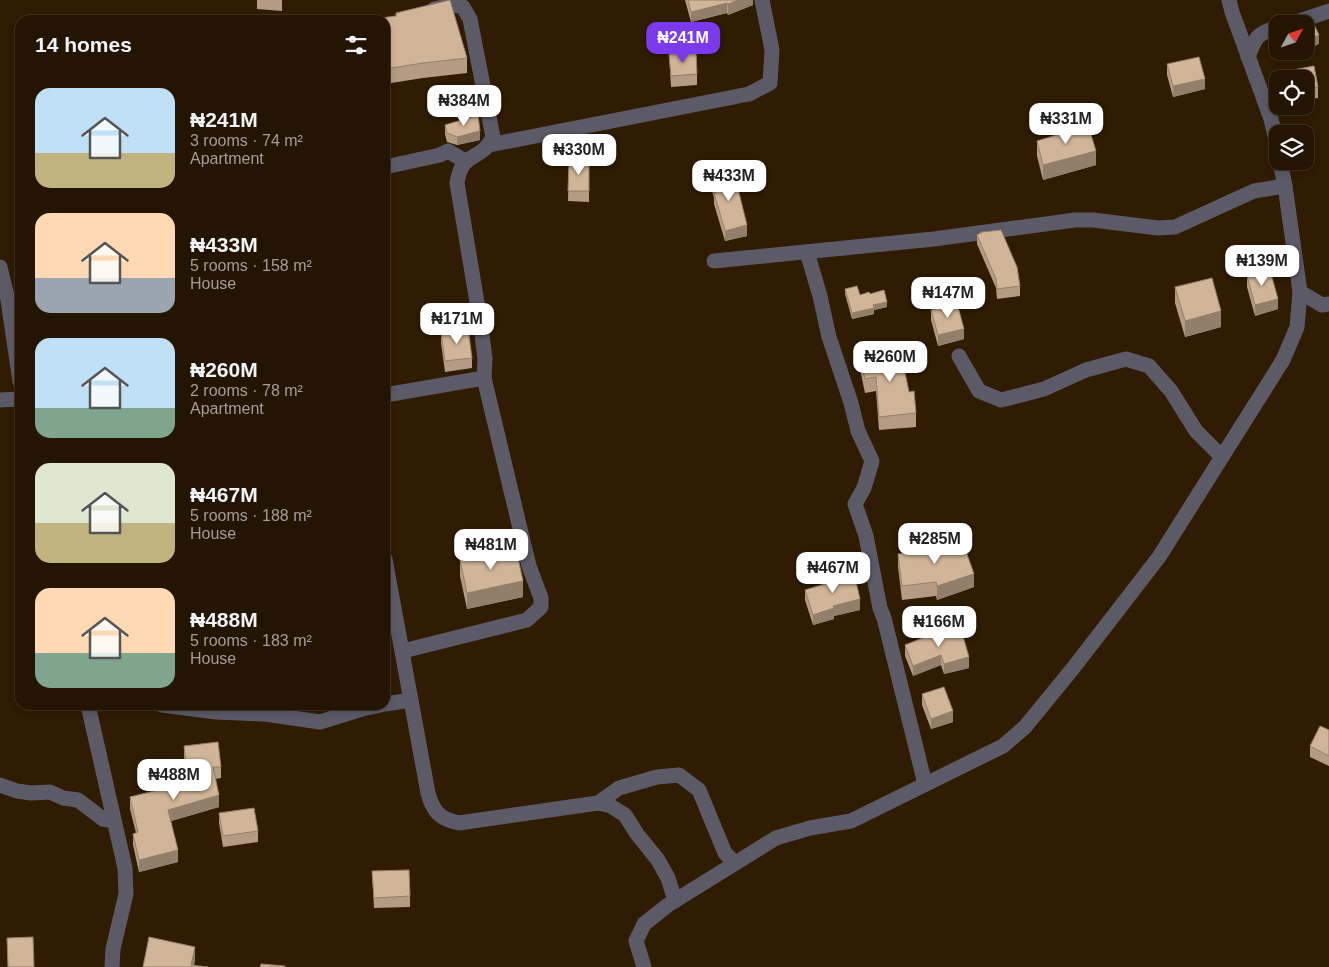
<!DOCTYPE html>
<meta charset="utf-8">
<style>
:root{--surface:#241402;--page:#302111;--text:#f1f3f6;--muted:#a39e99;--line:#413324;--accent:#7c3aed}
body{margin:0;font-family:Helvetica,sans-serif;background:var(--page);color:var(--text);height:100vh;display:flex;flex-direction:column;font-size:19px;white-space:nowrap}
*{box-sizing:border-box;margin:0}
p{font-size:16px;color:var(--muted)}
.icon{flex:none;width:28px;height:28px;fill:none;stroke:currentColor;stroke-width:2;stroke-linecap:round;stroke-linejoin:round}
.map{position:relative;flex:1;overflow:hidden}
.panel{position:absolute;left:15px;top:15px;width:375px;height:695px;display:flex;flex-direction:column;background:var(--surface);border-radius:15px;box-shadow:0 2px 8px #0003,0 0 0 1px var(--line)}
.panel>*{flex:none}
.needle{width:32px;rotate:50deg}
.buttons{position:absolute;left:1269px;top:15px;display:grid;gap:10px}
.buttons a{display:grid;place-items:center;width:45px;height:45px;border-radius:10px;background:var(--surface);box-shadow:0 2px 8px #0003,0 0 0 1px var(--line);font-size:25px}
.price{position:absolute;translate:-50% -42px;padding:0 11px;border-radius:10px;background:#fff;color:#222;font-size:16px;line-height:32px;filter:drop-shadow(0 1px 2px #0008)}
.price::after{content:'';position:absolute;left:50%;top:30px;width:15px;height:11px;margin-left:-8px;background:inherit;clip-path:polygon(0 0,100% 0,50% 100%)}
.price.on{background:var(--accent);color:#fff}
ul{padding:0;list-style:none}
li{display:flex;align-items:center;gap:15px;height:125px;padding:0 20px}
li span{display:grid;place-items:center;flex:none;width:140px;height:100px;border-radius:15px;color:#555}
li>.icon{margin-inline-start:auto}
span .icon{width:60px;height:60px;fill:#fffc;stroke-width:1}
li b{font-size:21px}
h2{display:flex;justify-content:space-between;align-items:center;height:60px;padding:0 20px;font-size:21px}
.map>svg:first-child{display:block}
.lines{fill:none;stroke-linecap:round;stroke-linejoin:round}
.street{stroke:#5d5a68;stroke-width:15}
.wall{fill:#b49c84}
.shaded-wall{fill:#927f6b}
.building{fill:#d1b599;stroke:#927f6b}
</style>
<div class="map">
<svg width="1329" height="967" viewBox="0 0 1329 967">
<rect width="100%" height="100%" fill="#301b03"/>
<g class="lines">
<g class="street">
<path d="M1229,0L1232,12L1271,119L1278,149"/>
<path d="M1290,24L1329,11"/>
<path d="M1248,57C1255,38 1257,33 1278,27"/>
<path d="M489,145L749,94L770,83L772,50L762,0"/>
<path d="M385,167L440,155L448,151L465,161"/>
<path d="M807,252L820,296L829,337L851,403L858,431L872,461L864,488L855,504L866,536L880,608L884,618L925,784"/>
<path d="M714,261L934,239L1075,220H1093L1158,228L1175,227L1254,191L1285,186"/>
<path d="M0,267L8,300L20,382"/>
<path d="M1300,292L1322,305L1329,304"/>
<path d="M959,356L979,391L1001,400L1044,389L1086,370L1126,359L1149,366L1171,391L1196,431L1222,457"/>
<path d="M385,395L484,378L485,359L481,326L457,183C462,149 481,163 493,137L470,19L463,7L453,5L434,9"/>
<path d="M0,400L20,399"/>
<path d="M385,559L428,793C433,812 440,819 459,823L577,806L598,803L609,805L625,815L637,834L658,860L668,878L675,901"/>
<path d="M403,651L527,620L541,607V598L529,566L484,378"/>
<path d="M385,704L411,700"/>
<path d="M88,705L125,868L126,894L113,949L112,967"/>
<path d="M162,705L216,712L265,714L320,722L362,709L381,705"/>
<path d="M0,785L17,791L31,793L50,792L63,798L78,800L103,819L114,821"/>
<path d="M598,803L619,788L657,777L679,775L699,790L725,853L735,863"/>
<path d="M644,967L636,941L644,924L668,905L776,838L810,828L851,821L1003,746L1025,727L1074,667L1159,557L1283,360L1297,327L1300,292L1285,186L1280,161"/>
</g>
</g>
<g class="wall">
<path d="M257,0H282V11L257,9Z"/>
<path d="M685,0H753V5L728,15L727,13L691,22Z"/>
<path d="M385,20L467,58V73L423,78L385,84Z"/>
<path d="M1278,29V43L1275,39V30Z"/>
<path d="M1319,44L1287,60L1282,51H1305Z"/>
<path d="M669,54L697,74V85L671,87Z"/>
<path d="M1167,64L1205,89L1173,97L1167,75Z"/>
<path d="M1314,66L1318,87V98L1305,100V79H1282V72Z"/>
<path d="M445,125L480,140L457,145L447,142L445,134Z"/>
<path d="M1037,141L1096,165L1043,180L1037,156Z"/>
<path d="M569,160L589,161V202L568,201Z"/>
<path d="M712,180L747,236L725,241L714,204V198L712,191Z"/>
<path d="M977,235L1020,286V296L997,299L996,288L977,244Z"/>
<path d="M1247,276L1278,309L1255,316L1247,287Z"/>
<path d="M1175,287L1221,327L1185,337L1175,303Z"/>
<path d="M845,289L860,295L870,294L887,307L874,310V314L852,319L845,294Z"/>
<path d="M931,310L964,339L938,346L931,320Z"/>
<path d="M441,332L472,358V368L445,372L441,343Z"/>
<path d="M860,356L909,392L916,413V427L879,430L876,391L865,393L860,369Z"/>
<path d="M898,554L974,587L937,600L936,596L902,600L898,567Z"/>
<path d="M460,560L523,597L467,609L460,576Z"/>
<path d="M834,578L860,610L834,616V619L813,625L805,600V590L834,581Z"/>
<path d="M931,637L969,668L944,674L941,665L913,676L905,656V645Z"/>
<path d="M922,694L953,722L931,729L922,705Z"/>
<path d="M1329,730V766L1310,757V746Z"/>
<path d="M184,746L221,767V778L215,779L219,807L171,821L178,862L139,872L133,845V834L136,833L130,809V797L158,790L187,781L184,758Z"/>
<path d="M219,813L258,831V842L223,847L219,823Z"/>
<path d="M372,871L410,896V907L374,908Z"/>
</g>
<g class="shaded-wall">
<path d="M739,0H753V5L728,15V4Z"/>
<path d="M727,3V13L691,22V12Z"/>
<path d="M1319,35V44L1287,60V52L1305,51V42Z"/>
<path d="M1205,79V89L1173,97V86Z"/>
<path d="M480,131V140L457,145V137Z"/>
<path d="M1096,151V165L1043,180V165Z"/>
<path d="M747,225V236L725,241V231Z"/>
<path d="M1278,299V309L1255,316V305Z"/>
<path d="M887,302V307L874,310V314L852,319V313L873,305Z"/>
<path d="M1221,311V327L1185,337V321Z"/>
<path d="M964,329V339L938,346V335Z"/>
<path d="M974,574V587L937,600V586Z"/>
<path d="M523,581V597L467,609V593Z"/>
<path d="M860,599V610L834,616V619L813,625V615L833,606Z"/>
<path d="M941,655V665L913,676V666Z"/>
<path d="M969,657V668L944,674V664Z"/>
<path d="M953,711V722L931,729V719Z"/>
<path d="M219,795V807L168,822V810Z"/>
<path d="M178,850V862L139,872V860Z"/>
<path d="M195,947V961L194,967L191,965Z"/>
</g>
<g class="building">
<path d="M450,0L467,58L423,63L385,69V20H365L396,16V13Z"/>
<path d="M688,0H739L728,4L727,3L691,12Z"/>
<path d="M1311,18L1319,35L1305,42V24H1294Z"/>
<path d="M696,52L697,74L671,76L669,54Z"/>
<path d="M1199,57L1205,79L1173,86L1167,64Z"/>
<path d="M1314,66L1318,87L1305,90V79H1283L1282,72Z"/>
<path d="M478,115L480,131L457,137L447,133L445,125Z"/>
<path d="M1088,125L1096,151L1043,165L1037,141Z"/>
<path d="M569,160L589,161V191H568Z"/>
<path d="M734,173L747,225L725,231L714,193H716L712,180Z"/>
<path d="M1001,230L1017,267L1020,286L997,289L996,279L977,235L982,232Z"/>
<path d="M1270,270L1278,299L1255,305L1247,276Z"/>
<path d="M1212,278L1221,311L1185,321L1175,287Z"/>
<path d="M857,286L860,295L869,292L870,294L884,290L887,302L873,305L874,308L852,313L845,289Z"/>
<path d="M957,303L964,329L938,335L931,310Z"/>
<path d="M468,328L472,358L445,361L441,332Z"/>
<path d="M900,348L909,392L914,391L916,413L879,417L876,377L865,379L860,356Z"/>
<path d="M962,540L974,574L937,586L936,582L902,586L898,554L937,549Z"/>
<path d="M516,549L523,581L467,593L460,560Z"/>
<path d="M854,573L860,599L833,606L834,608L813,615L805,590L834,581V578Z"/>
<path d="M961,629L969,657L944,664L941,655L913,666L905,645L930,635L931,637Z"/>
<path d="M944,687L953,711L931,719L922,694Z"/>
<path d="M1320,726L1329,730V756L1310,746Z"/>
<path d="M218,742L221,767H213L219,795L168,810L178,850L139,860L133,834L138,832L130,797L158,790L188,780L184,746Z"/>
<path d="M254,808L258,831L223,836L219,813Z"/>
<path d="M409,870L410,896L374,898L372,871Z"/>
<path d="M33,937L34,967H8L7,938Z"/>
<path d="M149,937L195,947L191,965L208,967H143Z"/>
<path d="M261,964L285,966V967H260Z"/>
</g>
</svg>
<div class="buttons">
<a><svg class="needle" viewBox="-14 -14 28 28"><path d="M0-13l5 13h-10z" fill="#e53935"/><path d="M0 13l5-13h-10z" fill="#a39e99"/></svg></a>
<a><svg class="icon" aria-label="locate" viewBox="0 0 24 24"><circle cx="12" cy="12" r="6"/><path d="M12 2v4M12 18v4M2 12h4M18 12h4"/></svg></a>
<a><svg class="icon" aria-label="layers" viewBox="0 0 24 24"><path d="M12 4l9 5-9 5-9-5zM3 14l9 5 9-5"/></svg></a>
</div>
<b class="price on" style="left:683px;top:64px">₦241M</b>
<b class="price" style="left:464px;top:127px">₦384M</b>
<b class="price" style="left:1066px;top:145px">₦331M</b>
<b class="price" style="left:579px;top:176px">₦330M</b>
<b class="price" style="left:729px;top:202px">₦433M</b>
<b class="price" style="left:1262px;top:287px">₦139M</b>
<b class="price" style="left:948px;top:319px">₦147M</b>
<b class="price" style="left:457px;top:345px">₦171M</b>
<b class="price" style="left:890px;top:383px">₦260M</b>
<b class="price" style="left:935px;top:565px">₦285M</b>
<b class="price" style="left:491px;top:571px">₦481M</b>
<b class="price" style="left:833px;top:594px">₦467M</b>
<b class="price" style="left:939px;top:648px">₦166M</b>
<b class="price" style="left:174px;top:801px">₦488M</b>
<section class="panel">
<h2>14 homes<svg class="icon" aria-label="filters" viewBox="0 0 24 24"><path d="M4 7h16M4 17h16"/><circle cx="9" cy="7" r="2"/><circle cx="15" cy="17" r="2"/></svg></h2>
<ul>
<li><span style="background:linear-gradient(#bfe0f5 65%,#c2b280 0)"><svg class="icon" aria-label="home" viewBox="0 0 24 24"><path d="M3 11l9-7 9 7M6 9v11h12V9"/></svg></span><div><b>₦241M</b><p>3 rooms · 74 m²</p><p>Apartment</p></div></li>
<li><span style="background:linear-gradient(#ffd9b3 65%,#9aa5b1 0)"><svg class="icon" aria-label="home" viewBox="0 0 24 24"><path d="M3 11l9-7 9 7M6 9v11h12V9"/></svg></span><div><b>₦433M</b><p>5 rooms · 158 m²</p><p>House</p></div></li>
<li><span style="background:linear-gradient(#bfe0f5 70%,#7fa58c 0)"><svg class="icon" aria-label="home" viewBox="0 0 24 24"><path d="M3 11l9-7 9 7M6 9v11h12V9"/></svg></span><div><b>₦260M</b><p>2 rooms · 78 m²</p><p>Apartment</p></div></li>
<li><span style="background:linear-gradient(#dfe7d0 60%,#c2b280 0)"><svg class="icon" aria-label="home" viewBox="0 0 24 24"><path d="M3 11l9-7 9 7M6 9v11h12V9"/></svg></span><div><b>₦467M</b><p>5 rooms · 188 m²</p><p>House</p></div></li>
<li><span style="background:linear-gradient(#ffd9b3 65%,#7fa58c 0)"><svg class="icon" aria-label="home" viewBox="0 0 24 24"><path d="M3 11l9-7 9 7M6 9v11h12V9"/></svg></span><div><b>₦488M</b><p>5 rooms · 183 m²</p><p>House</p></div></li>
</ul>
</section>
</div>
